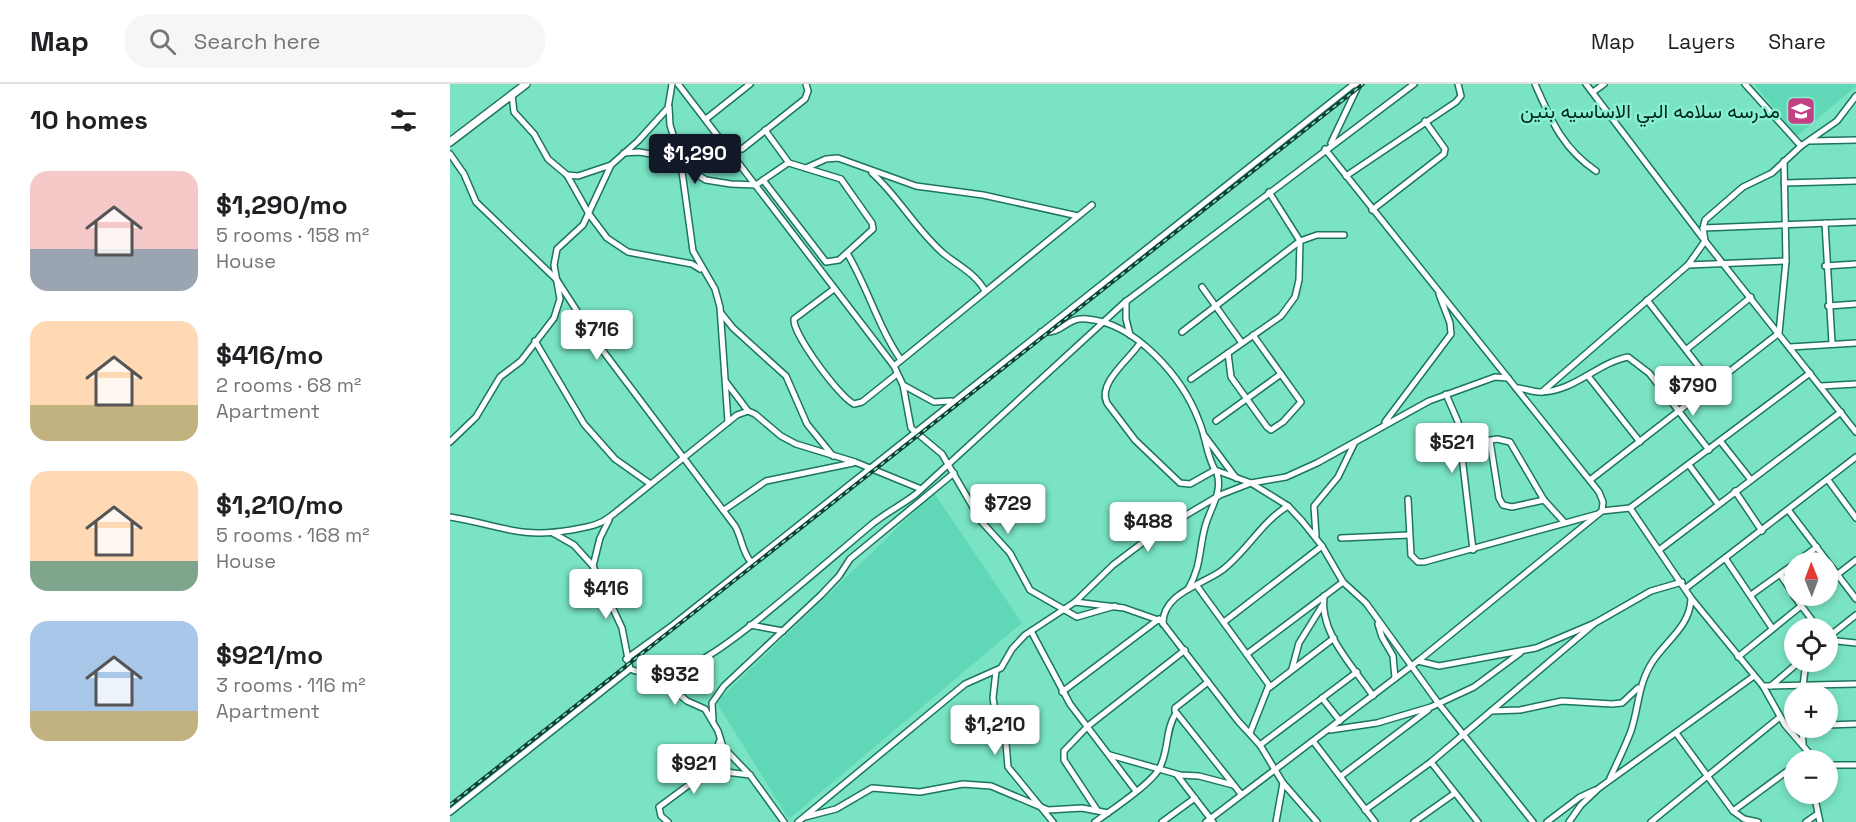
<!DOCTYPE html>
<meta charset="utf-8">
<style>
:root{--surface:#fff;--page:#f6f6f6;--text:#202124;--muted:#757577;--line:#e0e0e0;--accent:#111827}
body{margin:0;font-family:"Space Grotesk",Vazirmatn,sans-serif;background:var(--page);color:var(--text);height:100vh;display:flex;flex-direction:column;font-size:22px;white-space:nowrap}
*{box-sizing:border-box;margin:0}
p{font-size:20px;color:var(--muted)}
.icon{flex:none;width:33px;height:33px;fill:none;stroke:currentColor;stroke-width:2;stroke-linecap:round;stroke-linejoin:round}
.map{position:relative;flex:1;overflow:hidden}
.sheet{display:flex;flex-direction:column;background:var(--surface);width:450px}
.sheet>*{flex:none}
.needle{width:39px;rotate:359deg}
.buttons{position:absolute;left:1334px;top:468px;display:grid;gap:12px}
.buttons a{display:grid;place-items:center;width:54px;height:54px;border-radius:50%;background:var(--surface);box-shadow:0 3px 9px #0003;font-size:30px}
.price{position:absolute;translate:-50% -51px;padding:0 14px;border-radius:6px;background:#fff;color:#222;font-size:20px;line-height:39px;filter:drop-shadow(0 2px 3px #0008)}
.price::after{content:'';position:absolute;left:50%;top:36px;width:18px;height:14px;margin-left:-9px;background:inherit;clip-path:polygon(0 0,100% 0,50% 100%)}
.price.current{background:var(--accent);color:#fff}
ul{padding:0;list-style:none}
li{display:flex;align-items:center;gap:18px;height:150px;padding:0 30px}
li span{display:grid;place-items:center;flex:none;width:168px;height:120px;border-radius:18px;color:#555}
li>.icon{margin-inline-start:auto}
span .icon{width:72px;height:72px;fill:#fffc;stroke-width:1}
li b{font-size:26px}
h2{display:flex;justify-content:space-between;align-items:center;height:72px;padding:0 30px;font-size:26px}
header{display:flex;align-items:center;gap:36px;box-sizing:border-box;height:84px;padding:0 30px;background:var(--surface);border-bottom:2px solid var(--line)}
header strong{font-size:28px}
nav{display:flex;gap:33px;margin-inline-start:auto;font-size:21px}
.search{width:420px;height:54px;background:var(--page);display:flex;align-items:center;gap:15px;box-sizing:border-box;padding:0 21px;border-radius:24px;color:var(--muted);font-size:22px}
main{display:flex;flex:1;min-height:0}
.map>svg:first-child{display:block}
.built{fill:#60d8b7}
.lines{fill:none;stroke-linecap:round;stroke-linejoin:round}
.minor-casing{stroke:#1d745f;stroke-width:8}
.secondary-casing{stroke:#1d745f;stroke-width:10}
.minor{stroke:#fff;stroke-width:5}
.secondary{stroke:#fff;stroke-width:7}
.rail-casing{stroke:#134035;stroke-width:4}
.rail{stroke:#87f0d1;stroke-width:1.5;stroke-dasharray:4.5;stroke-linecap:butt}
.labels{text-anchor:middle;stroke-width:5;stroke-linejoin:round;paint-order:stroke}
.poi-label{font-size:20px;fill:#03261e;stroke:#87f0d1;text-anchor:end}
</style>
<header>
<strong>Map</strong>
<div class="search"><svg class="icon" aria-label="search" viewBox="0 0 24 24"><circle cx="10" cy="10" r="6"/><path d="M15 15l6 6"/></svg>Search here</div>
<nav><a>Map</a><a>Layers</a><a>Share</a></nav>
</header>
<main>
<section class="sheet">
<h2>10 homes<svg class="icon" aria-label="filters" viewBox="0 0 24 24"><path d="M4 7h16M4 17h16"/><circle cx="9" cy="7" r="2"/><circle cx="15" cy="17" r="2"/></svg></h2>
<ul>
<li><span style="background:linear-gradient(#f6c9c9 65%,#9aa5b1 0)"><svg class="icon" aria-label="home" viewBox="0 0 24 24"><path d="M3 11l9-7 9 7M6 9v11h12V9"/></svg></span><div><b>$1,290/mo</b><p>5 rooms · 158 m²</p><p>House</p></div></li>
<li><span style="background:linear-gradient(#ffd9b3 70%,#c2b280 0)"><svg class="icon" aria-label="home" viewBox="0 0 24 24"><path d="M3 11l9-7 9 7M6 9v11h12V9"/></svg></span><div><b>$416/mo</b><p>2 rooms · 68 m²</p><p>Apartment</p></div></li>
<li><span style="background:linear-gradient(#ffd9b3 75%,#7fa58c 0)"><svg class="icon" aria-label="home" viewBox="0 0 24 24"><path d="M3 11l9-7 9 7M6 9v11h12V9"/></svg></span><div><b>$1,210/mo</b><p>5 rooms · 168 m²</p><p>House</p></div></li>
<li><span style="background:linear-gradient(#a9c7e8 75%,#c2b280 0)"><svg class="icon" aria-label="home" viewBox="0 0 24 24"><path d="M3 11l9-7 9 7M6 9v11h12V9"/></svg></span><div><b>$921/mo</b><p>3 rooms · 116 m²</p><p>Apartment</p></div></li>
</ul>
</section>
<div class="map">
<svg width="1406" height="738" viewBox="0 0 1406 738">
<rect width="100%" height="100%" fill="#79e3c4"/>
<g class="built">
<path d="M1304,0H1406V2L1347,52Z"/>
<path d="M484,409L572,539L339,735L266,618Z"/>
</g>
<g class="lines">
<g class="minor-casing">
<g id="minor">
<path d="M228,0L444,282L453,301L461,344L492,370L531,437L560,469L580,506L627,533L665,522"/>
<path d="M1085,0C1101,36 1112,64 1146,87"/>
<path d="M1136,0L1255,157L1406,348"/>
<path d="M1295,0L1351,62"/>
<path d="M1143,8L1154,0"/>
<path d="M62,11L64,28L84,50L98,75L117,91L139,130L157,154L178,168L242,180L250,185"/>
<path d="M219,23L220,41L230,73L243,167L265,205L270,223L278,338"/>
<path d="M256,35L300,0"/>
<path d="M1360,57L1406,56"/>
<path d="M881,59L909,0"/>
<path d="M292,65L355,15L358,7L356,0"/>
<path d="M875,65L1149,408L1153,418L1152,427"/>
<path d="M174,69L189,68L207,71L231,81L256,96L281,100L306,101L338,79"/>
<path d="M0,70L14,90L26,118L107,196L150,263L285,442C292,454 292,468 301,478"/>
<path d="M356,84L376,75L388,74L466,102L533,111L628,132"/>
<path d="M422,89C449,113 466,146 494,170C509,182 526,190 535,207"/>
<path d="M117,91L128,92L161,81"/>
<path d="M896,92L1006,18L1011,12L1008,0"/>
<path d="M313,96L376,178L389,176L423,145L422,139L391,95L339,79L315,46"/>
<path d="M1334,99L1406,97"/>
<path d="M922,126L994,70L995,65L975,37"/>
<path d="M1375,139L1382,259"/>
<path d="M1253,144L1406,138"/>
<path d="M397,169C418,204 428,243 451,276"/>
<path d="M1238,181L1336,177"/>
<path d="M1375,182L1406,180"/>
<path d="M752,203L792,259"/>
<path d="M384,205L344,235C342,249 390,314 404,320L412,318L447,290"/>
<path d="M1197,216L1264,302"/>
<path d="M676,217V235L680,251"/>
<path d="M1378,222L1406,220"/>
<path d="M271,229L283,244L336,292L357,340L383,372"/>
<path d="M591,248C616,250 614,233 637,235C686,239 733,294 749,337C756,353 756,370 765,386L801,399L838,422L852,437L872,462L893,498L916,519L989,620L1083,738"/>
<path d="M732,248L850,157L867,151H894"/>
<path d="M85,257L134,340L165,375L199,399"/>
<path d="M690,259C680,275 647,299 657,319L685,356L730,399L740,400L765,386"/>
<path d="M1340,263L1406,259"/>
<path d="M1237,265L1301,213"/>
<path d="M778,269L781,293L817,343L821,346L833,338L851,318L803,251"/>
<path d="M444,282L642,121"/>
<path d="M1138,292L1190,358"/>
<path d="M741,295L831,232L845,213L849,196L850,157L819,108"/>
<path d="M276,298L298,327L305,330L331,352L346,360L405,378L471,405"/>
<path d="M453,301L484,318L501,317"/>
<path d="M1371,302L1406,300"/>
<path d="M1066,304C1074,304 1082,308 1090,308C1124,308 1147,279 1178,273L1199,289L1259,366"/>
<path d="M1092,308L1238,181L1255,157L1253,144L1255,136L1293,103L1322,89L1351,62L1387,37L1406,12"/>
<path d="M996,310L1008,338L1023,466"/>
<path d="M766,337L831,290"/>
<path d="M935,338L1001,250L1000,239L989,210"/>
<path d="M754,351L786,394"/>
<path d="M1040,357L1049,414L1053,421L1062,423L1094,416"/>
<path d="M0,358L26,333L50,293L71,277L104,234L110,215L104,181L107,165L133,141L161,81L188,57L218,24L222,0"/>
<path d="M1271,358L1301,396"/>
<path d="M1011,361L1047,355L1060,358L1094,416L1115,439"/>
<path d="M1239,381L1268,420"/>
<path d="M1140,396L1329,249L1336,177L1334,77"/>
<path d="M1378,396L1406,434"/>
<path d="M1285,407L1312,447"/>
<path d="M958,415L961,471L968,478H974L1148,430"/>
<path d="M1180,424L1241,514L1313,602L1335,641L1360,670L1362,676"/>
<path d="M274,426L316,397L403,379"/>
<path d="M1339,427L1406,515"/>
<path d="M0,433C50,441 68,455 121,446C136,443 149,442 161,432L287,331L298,327"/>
<path d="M103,449L124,461L143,482L172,544L180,585"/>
<path d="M866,452L864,422L888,393L904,360"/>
<path d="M891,454L959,451"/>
<path d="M1209,466L1391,328"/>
<path d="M1275,474L1322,544"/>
<path d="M1346,478L1367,463"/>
<path d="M143,482L150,454L159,436"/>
<path d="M1330,490L1344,511"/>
<path d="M1388,490L1406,476"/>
<path d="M747,502L819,601L800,649"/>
<path d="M1236,504L1406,373"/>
<path d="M738,505C751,484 749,465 755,443C760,424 773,409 767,389"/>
<path d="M1301,511L1344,480"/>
<path d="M874,512C869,549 904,583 923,612"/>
<path d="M1344,512L1368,544"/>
<path d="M625,518L674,524L711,537L788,637L810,661L833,699L867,738"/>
<path d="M774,538L872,462"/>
<path d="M713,540C712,510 751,501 771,487C796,469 811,438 838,422"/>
<path d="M928,540L932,553L943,572L945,594"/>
<path d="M300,541L333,547"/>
<path d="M581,547L620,620L686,707"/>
<path d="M1377,554L1406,531"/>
<path d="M1377,556L1406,559"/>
<path d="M797,570L893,498"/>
<path d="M1288,573L1351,522"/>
<path d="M176,575L223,541L904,0"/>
<path d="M968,577L989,582L1086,564L1145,539L1201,507L1232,498"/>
<path d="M842,585L849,559L872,522"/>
<path d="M546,587L543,614L545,627L555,647L558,683L603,738"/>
<path d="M205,590L237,617L255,625L268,647L273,663L300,691L334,738"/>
<path d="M758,598L725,624V627L791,710"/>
<path d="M1313,602L1406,600"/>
<path d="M1321,602L1349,578"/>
<path d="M820,603L884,554"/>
<path d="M612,608L709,535"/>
<path d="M1352,610L1356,578"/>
<path d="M872,614L890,637"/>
<path d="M1041,627L1070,626L1112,617L1162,620L1172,619L1188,604"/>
<path d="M263,636L262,619L274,602L371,511L389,492L400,475L504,389"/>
<path d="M1377,641L1406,640"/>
<path d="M1352,644L1353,660"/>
<path d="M880,646L927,639L981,623L1024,603L1070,569"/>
<path d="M1226,649L1283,727L1294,735L1308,738"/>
<path d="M863,657L925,738"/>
<path d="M810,661L907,588"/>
<path d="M660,671L730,691L749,692L783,701"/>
<path d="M1351,676L1360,670"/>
<path d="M981,678L1028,738"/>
<path d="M1377,681H1406"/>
<path d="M259,686L300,691"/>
<path d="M727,691L763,738"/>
<path d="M891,692L978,626"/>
<path d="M1160,694C1167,679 1175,663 1181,647C1189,623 1188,599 1203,577C1217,556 1240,542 1241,515"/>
<path d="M1364,710L1370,738"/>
<path d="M647,726L614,676V667L638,642L735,566"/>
<path d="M915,726L981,678L1145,539"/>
<path d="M1283,727L1344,682"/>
<path d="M0,728L180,585C202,594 231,587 251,576C270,566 287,552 304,539C344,507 382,474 421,441C435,429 452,421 466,410L674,219L964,0"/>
<path d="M355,733L386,725L422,704L470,708L513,700L541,702L598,726L632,724L658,729"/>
<path d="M218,738L211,732L209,723L259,686L270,656"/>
<path d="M348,738L515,600L551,584L562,565L575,551L625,518L663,481L704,450L770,411L801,399L836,393L867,379L979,317L1045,293L1058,294"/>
<path d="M645,738C660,727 703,699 710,683C719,666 715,646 726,629"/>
<path d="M712,738L745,714"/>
<path d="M756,738L968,577L1152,427L1180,424L1360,289"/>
<path d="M826,738L833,699"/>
<path d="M964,738L1005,709"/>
<path d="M1097,738L1130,713L1145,706"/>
<path d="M1119,738L1131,721L1149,704L1304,592"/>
<path d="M1201,738L1330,633"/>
<path d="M1356,738L1366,731"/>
</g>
</g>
<g class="secondary-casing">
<path id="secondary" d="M0,58L76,0"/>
</g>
<use href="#minor" class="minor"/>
<use href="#secondary" class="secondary"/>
<g class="rail-casing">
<path id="rail" d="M0,721L913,0"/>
</g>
<use href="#rail" class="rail"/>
</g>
<defs>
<g id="school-square" transform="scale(1.5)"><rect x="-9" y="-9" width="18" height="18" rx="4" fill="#c44084" stroke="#87f0d1"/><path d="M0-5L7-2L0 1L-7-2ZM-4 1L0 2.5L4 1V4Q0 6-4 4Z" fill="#fff"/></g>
</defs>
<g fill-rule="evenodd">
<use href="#school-square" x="1351" y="27"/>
</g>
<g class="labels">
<g class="poi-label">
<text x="1330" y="34">مدرسه سلامه البي الاساسيه بنين</text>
</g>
</g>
</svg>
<div class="buttons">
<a><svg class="needle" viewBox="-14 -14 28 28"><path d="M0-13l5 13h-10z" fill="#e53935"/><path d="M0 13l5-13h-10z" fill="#757577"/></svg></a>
<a><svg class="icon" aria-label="locate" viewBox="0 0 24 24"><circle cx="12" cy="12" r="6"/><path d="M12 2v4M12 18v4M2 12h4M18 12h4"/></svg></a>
<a>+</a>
<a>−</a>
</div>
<b class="price current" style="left:245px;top:101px">$1,290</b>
<b class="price" style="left:147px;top:277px">$716</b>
<b class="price" style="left:1243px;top:333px">$790</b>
<b class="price" style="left:1002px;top:390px">$521</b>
<b class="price" style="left:558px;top:451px">$729</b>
<b class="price" style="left:698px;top:469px">$488</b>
<b class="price" style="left:156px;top:536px">$416</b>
<b class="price" style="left:225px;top:622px">$932</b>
<b class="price" style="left:545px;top:672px">$1,210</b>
<b class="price" style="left:244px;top:711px">$921</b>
</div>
</main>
